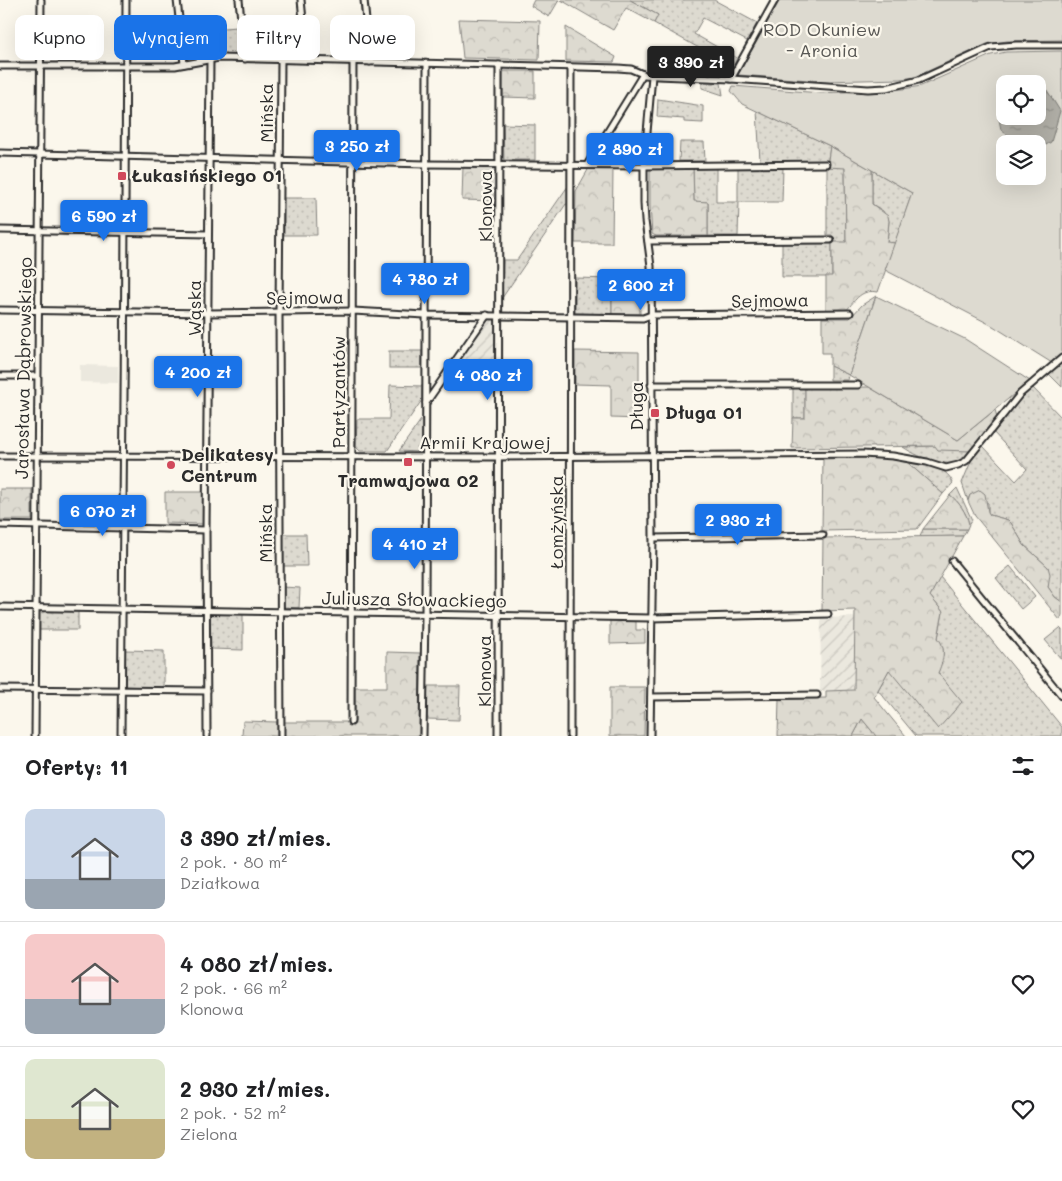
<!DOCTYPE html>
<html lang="pl">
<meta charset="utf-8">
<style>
:root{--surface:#fff;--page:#f6f6f6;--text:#202124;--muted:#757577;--line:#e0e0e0;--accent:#1a73e8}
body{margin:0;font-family:Mali,sans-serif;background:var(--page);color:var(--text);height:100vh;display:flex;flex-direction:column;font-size:19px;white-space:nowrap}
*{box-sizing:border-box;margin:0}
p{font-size:16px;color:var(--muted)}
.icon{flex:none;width:28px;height:28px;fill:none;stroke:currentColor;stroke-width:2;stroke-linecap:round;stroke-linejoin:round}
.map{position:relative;height:736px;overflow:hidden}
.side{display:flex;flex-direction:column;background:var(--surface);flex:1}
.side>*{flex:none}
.guide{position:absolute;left:15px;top:15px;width:500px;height:45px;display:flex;gap:10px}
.tools{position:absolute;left:996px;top:75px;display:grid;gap:10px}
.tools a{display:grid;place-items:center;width:50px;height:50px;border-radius:10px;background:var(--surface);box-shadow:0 5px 20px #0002;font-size:25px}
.price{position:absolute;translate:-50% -42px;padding:0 11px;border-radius:5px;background:var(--accent);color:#fff;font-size:16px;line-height:32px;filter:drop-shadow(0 1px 2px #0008)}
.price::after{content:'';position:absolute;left:50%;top:30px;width:15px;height:11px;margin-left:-8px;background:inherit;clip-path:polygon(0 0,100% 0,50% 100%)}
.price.on{background:#222;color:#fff}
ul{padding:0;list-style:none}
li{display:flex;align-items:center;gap:15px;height:125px;padding:0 25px}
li+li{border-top:1px solid var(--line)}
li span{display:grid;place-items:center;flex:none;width:140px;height:100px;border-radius:10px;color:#555}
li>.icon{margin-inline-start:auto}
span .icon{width:60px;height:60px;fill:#fffc;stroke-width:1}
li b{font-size:21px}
h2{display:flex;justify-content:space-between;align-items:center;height:60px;padding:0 25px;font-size:21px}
.tag{padding:0 18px;border-radius:10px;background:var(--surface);box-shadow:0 5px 20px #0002;font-size:18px;line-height:45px}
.tag.on{background:var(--accent);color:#fff}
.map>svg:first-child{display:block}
.built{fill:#ebe8de}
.industrial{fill:url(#industrial-furrows)}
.grass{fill:url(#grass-dots);stroke:#84827e}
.forest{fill:url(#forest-crowns);stroke:#84827e}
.garden{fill:#dddad0;stroke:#84827e;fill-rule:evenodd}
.water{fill:url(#water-ripples);stroke:#7b7a75}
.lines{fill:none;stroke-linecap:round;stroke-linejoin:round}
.minor-casing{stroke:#2b2b2b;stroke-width:9}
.minor{stroke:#fbf7ec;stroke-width:5}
.poi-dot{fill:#d1495b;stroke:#fbf7ec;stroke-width:2}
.labels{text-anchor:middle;stroke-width:4.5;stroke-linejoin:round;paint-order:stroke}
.park-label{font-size:18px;fill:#585754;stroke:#fbf7ec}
.street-label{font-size:18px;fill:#2b2b2b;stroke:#fbf7ec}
.poi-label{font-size:18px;font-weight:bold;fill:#2b2b2b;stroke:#fbf7ec;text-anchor:start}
</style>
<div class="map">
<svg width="1062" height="736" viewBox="0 0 1062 736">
<defs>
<pattern id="industrial-furrows" width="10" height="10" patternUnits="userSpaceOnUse" patternTransform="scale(1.25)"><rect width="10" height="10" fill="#ebe8de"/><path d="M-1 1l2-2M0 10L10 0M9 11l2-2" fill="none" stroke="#cac7bf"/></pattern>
<pattern id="grass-dots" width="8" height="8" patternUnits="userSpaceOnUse" patternTransform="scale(1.25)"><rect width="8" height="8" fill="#dddad0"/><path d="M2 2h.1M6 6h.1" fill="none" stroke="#bebbb3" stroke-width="1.8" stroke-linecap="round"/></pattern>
<pattern id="forest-crowns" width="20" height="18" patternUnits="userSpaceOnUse" patternTransform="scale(1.25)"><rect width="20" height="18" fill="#dddad0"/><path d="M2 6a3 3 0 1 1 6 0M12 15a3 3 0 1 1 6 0" fill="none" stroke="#bebbb3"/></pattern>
<pattern id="water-ripples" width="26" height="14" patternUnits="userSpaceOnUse" patternTransform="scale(1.25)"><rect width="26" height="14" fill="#b1afa7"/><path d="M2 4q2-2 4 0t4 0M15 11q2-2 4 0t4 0" fill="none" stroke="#908f88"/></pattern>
</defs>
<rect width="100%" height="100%" fill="#fbf7ec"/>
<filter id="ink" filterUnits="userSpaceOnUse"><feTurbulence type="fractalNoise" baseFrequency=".02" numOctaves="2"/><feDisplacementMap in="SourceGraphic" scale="10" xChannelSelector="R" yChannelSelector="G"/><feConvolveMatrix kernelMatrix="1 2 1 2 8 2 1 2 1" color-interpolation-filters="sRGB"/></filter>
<g filter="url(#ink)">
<path class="built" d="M80,365L118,366V383L80,382Z"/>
<g class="industrial">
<path d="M488,318H495V360L462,359Z"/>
<path d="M855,617L854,691H820L821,618Z"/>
</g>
<g class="grass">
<path d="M630,0H714L757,23L747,41L703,18L694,34L737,58L733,67L654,23L658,15Z"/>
<path d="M238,27L240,53L212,52L209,29Z"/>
<path d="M702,83H721L723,95L702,88Z"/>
<path d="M658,99L703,106V123L684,122V119L657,117Z"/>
<path d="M757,111L830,146L828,161H760Z"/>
<path d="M503,124L535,125V160H504Z"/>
<path d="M680,142H704L705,161H679Z"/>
<path d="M783,167L782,202H739L738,236H708V202H694L693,168H716V202H738V168Z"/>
<path d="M827,167H845L846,243L832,242V277H782V243L832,242V235H827Z"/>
<path d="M872,170L912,193L895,243H887L889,221L883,211L872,204Z"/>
<path d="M568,186V204H566L502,298L503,260H517Z"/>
<path d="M284,198H316L317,235H284Z"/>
<path d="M575,278L612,279V314L575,313Z"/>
<rect x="389" y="351" width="33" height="17"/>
<path d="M1062,362V387L1049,374Z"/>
<path d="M830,366L849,375L848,380H830Z"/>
<path d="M390,385L422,386V400L387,451H360L356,447L357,419H389Z"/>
<path d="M1032,387L1062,418V602L1055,597L1048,587V567L1024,545L1011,523L1008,520L990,515L988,512V503L970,495L968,501L962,483L972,459L983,446L1016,481L1027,469L993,432L1013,405Z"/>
<rect x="793" y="388" width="12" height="30"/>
<path d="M423,417L422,447L418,452L399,451Z"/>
<path d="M935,446L970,451C958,475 919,458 903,447Z"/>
<path d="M908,463C924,465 946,465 953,483L943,494Z"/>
<path d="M957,488L972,520L969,524C966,512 959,502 950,495Z"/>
<path d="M923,529H967L963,536L920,537Z"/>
<path d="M283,534H306L307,566H283Z"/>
<path d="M1010,566L1035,597L1021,609L996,578Z"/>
<path d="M940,577L1062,727V736H916L878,690L889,670L938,673L943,655V649L938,638L943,612L930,596Z"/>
<path d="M283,587L300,588L299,608L283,607Z"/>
<rect x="39" y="611" width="39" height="19"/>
<path d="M210,613L243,614V650L211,649Z"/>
<path d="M1060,628L1062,630V660L1045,640Z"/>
<path d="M125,650L164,651V688L125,686Z"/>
<path d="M427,686H460L459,720L427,719Z"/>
<path d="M862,719L876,736H853Z"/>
</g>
<g class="forest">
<path d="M534,0H559L549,17L531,6Z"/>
<path d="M561,0H630L658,15L654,23L626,8L613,30Z"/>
<path d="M459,19L540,21L539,60L463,58Z"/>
<path d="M566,27L616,57L614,62L566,61Z"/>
<path d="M503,71H535V98L503,97Z"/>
<path d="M830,146L872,170V204L888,216L889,221L887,242L895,243L878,292C861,289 856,299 846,311H826V276H832V242H846L845,168L827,167Z"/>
<path d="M463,166L496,167V201L462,200Z"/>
<path d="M589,168L613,169L612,243H575L576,191Z"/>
<path d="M650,168H693L694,201L708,202V236H656L652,234L650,205Z"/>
<path d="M639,278L640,314H612V279Z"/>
<path d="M876,296L849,375L830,366V353H822V318H850L862,305Z"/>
<path d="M575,351L639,352V419L611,418V385L575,384Z"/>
<path d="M869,387L958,440L995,410L997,417L970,451L938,450L935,446L792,448L793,418H805V388Z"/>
<path d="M887,457L908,463L943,494L917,529L822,531L823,459Z"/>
<rect x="0" y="489" width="32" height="31"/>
<path d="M980,490L985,494L988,512L990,515L1008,520L1011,523L1024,545L1048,567L1050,574L1048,587L1055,597L1062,602V615L1060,620L975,516L968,501L970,495Z"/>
<path d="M165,492H204L203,524L165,523Z"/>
<path d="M950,495C959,502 966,512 969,524L967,529H923Z"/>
<path d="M963,536L930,596L943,612L938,638C947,649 943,661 938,673L962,702L938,729L889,670L874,697L906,736H876L862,719L853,736H778L779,699L826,698V691L854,690L855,610L822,611L823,538Z"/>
<path d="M610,620H636V630H645V643L610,644Z"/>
<path d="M387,652L420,653L419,734L421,736H284V722H355V687H387Z"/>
<path d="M610,687H645L644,736H610Z"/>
<path d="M243,721L277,722V736H242Z"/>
</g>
<g class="garden">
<path d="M780,0H1062V40L1007,41L987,44L915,77L901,79L824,81L738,75Z"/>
<path d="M1062,51V354L1052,363L993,326L885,270L912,193L830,146L742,104L731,91L733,86L821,93L903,89L921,86L991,55L1006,52ZM1005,84H1038V116H1005ZM1005,144H1038V176H1005Z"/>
<path d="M876,296L965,339L1030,381L958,440L849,375Z"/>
</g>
<path class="water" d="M1038,86L1045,87L1060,111L1051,142L1039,149L1038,144H1019L1001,130L998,114L1005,97V116H1038Z"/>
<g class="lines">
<g class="minor-casing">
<g id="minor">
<path d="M177,0L184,64"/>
<path d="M239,0L245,59"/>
<path d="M301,0L307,60"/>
<path d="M364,0L370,62"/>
<path d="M281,60L279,313L281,736"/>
<path d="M0,66H175L219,58L618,68L631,69L645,75L658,76L731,79L868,89L886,88L919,80L991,47L1016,45H1062"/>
<path d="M731,79L775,0"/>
<path d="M0,153L426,164L644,166L826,164"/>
<path d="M587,165L643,74"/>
<path d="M0,230L208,234"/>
<path d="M648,241L831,240"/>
<path d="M0,310L209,313L353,311L425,315L643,318L651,315L850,313"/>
<path d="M0,376H37"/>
<path d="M651,385H858"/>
<path d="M426,403L487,315"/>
<path d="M0,456L498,457L863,454L893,456L927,462L946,468L958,465L966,461L1020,394L1062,358"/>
<path d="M0,525L206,530"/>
<path d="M653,538L823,535"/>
<path d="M952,561L1062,696"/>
<path d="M0,607L651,618L828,614"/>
<path d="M0,689L207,691"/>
<path d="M651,697L817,695"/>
<path d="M351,722L353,61"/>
<path d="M35,736L41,0"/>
<path d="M121,736C123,491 126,245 126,0"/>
<path d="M207,736L206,530L210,59"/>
<path d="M423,736L425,614L427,64"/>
<path d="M498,736L499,65"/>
<path d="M570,736L571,68"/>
<path d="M650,736L653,538L651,266L645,221L644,203V166L652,76"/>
</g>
</g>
<use href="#minor" class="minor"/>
</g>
</g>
<g class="poi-dot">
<rect x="117" y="171" width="10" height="10" rx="2.5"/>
<rect x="650" y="408" width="10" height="10" rx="2.5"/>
<rect x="403" y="457" width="10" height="10" rx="2.5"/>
<circle cx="171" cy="465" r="5"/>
</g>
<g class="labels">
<g class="park-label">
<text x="822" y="36">ROD Okuniew<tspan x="822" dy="21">- Aronia</tspan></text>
</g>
<g class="street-label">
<text transform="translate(267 113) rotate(-90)" y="6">Mińska</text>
<text transform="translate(486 206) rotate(-90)" y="6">Klonowa</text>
<text transform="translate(305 298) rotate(-1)" y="6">Sejmowa</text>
<text transform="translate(770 301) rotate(-1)" y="6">Sejmowa</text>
<text transform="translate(195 308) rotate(-90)" y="6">Wąska</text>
<text transform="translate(24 368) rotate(-89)" y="6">Jarosława Dąbrowskiego</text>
<text transform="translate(339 392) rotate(-90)" y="6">Partyzantów</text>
<text transform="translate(637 406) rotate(-90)" y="6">Długa</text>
<text x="485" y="449">Armii Krajowej</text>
<text transform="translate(557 522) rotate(-90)" y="6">Łomżyńska</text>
<text transform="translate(266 533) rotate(-90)" y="6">Mińska</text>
<text transform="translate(414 600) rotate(1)" y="6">Juliusza Słowackiego</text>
<text transform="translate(485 671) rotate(-90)" y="6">Klonowa</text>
</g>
<g class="poi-label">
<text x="132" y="182">Łukasińskiego 01</text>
<text x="665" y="419">Długa 01</text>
<text x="181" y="461">Delikatesy<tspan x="181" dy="21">Centrum</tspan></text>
<text x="408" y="487" text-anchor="middle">Tramwajowa 02</text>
</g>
</g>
</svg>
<div class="tools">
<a><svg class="icon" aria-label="locate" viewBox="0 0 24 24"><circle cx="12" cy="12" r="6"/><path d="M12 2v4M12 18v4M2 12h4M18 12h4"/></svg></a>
<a><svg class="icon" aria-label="layers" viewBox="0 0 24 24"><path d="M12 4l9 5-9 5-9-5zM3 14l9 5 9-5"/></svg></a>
</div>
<b class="price on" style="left:691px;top:88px">3 390 zł</b>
<b class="price" style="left:357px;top:172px">3 250 zł</b>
<b class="price" style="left:630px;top:175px">2 890 zł</b>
<b class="price" style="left:104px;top:242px">6 590 zł</b>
<b class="price" style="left:425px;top:305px">4 780 zł</b>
<b class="price" style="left:641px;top:311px">2 600 zł</b>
<b class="price" style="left:198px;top:398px">4 200 zł</b>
<b class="price" style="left:488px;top:401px">4 080 zł</b>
<b class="price" style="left:103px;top:537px">6 070 zł</b>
<b class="price" style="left:738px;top:546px">2 930 zł</b>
<b class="price" style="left:415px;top:570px">4 410 zł</b>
<div class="guide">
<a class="tag">Kupno</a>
<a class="tag on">Wynajem</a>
<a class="tag">Filtry</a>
<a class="tag">Nowe</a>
</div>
</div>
<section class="side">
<h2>Oferty: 11<svg class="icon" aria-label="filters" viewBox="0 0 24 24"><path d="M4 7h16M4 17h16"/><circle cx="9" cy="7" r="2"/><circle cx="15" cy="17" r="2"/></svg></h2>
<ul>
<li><span style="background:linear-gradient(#c9d6e8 70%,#9aa5b1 0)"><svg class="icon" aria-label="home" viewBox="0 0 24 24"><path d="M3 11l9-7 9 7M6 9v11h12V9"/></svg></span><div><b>3 390 zł/mies.</b><p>2 pok. · 80 m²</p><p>Działkowa</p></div><svg class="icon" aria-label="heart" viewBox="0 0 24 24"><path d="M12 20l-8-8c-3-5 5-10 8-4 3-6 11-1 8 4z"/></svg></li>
<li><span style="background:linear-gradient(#f6c9c9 65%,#9aa5b1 0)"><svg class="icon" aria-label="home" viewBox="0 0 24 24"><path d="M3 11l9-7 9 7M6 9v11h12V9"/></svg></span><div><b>4 080 zł/mies.</b><p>2 pok. · 66 m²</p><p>Klonowa</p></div><svg class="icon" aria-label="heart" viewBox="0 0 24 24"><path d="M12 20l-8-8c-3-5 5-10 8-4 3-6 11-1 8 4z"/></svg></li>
<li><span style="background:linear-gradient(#dfe7d0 60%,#c2b280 0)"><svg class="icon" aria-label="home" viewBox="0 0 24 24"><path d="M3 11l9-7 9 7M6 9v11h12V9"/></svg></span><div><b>2 930 zł/mies.</b><p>2 pok. · 52 m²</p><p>Zielona</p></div><svg class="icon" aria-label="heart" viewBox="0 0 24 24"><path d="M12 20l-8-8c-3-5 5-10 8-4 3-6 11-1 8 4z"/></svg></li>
</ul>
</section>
